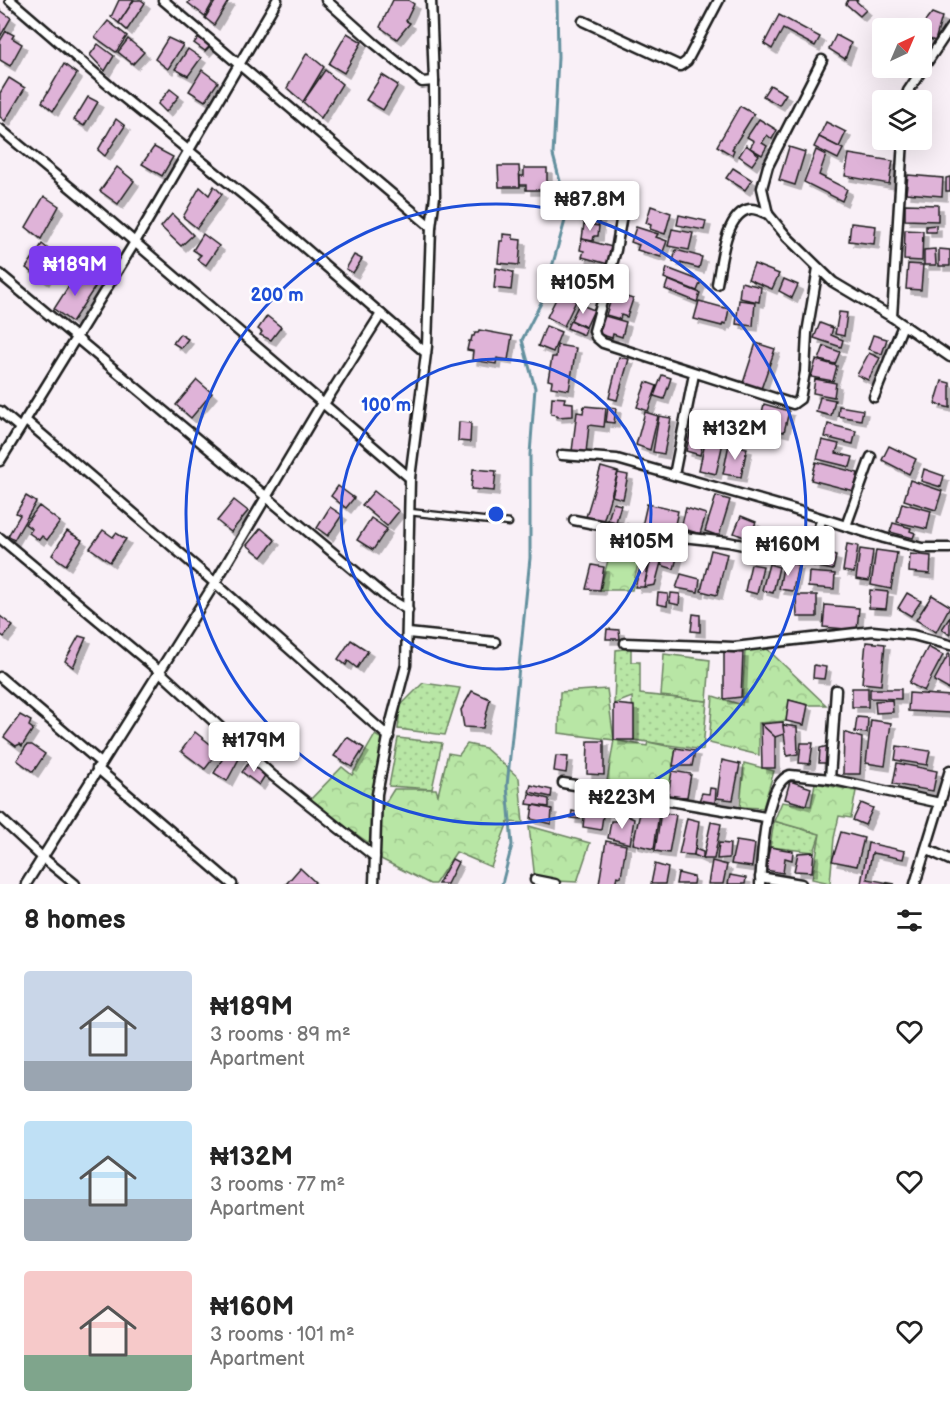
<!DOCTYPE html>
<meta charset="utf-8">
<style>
:root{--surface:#fff;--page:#f6f6f6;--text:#222;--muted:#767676;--accent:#7c3aed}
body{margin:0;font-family:"Balsamiq Sans",sans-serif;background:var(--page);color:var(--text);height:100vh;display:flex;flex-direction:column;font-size:22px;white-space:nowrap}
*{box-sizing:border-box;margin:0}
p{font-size:20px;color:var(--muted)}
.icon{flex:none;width:33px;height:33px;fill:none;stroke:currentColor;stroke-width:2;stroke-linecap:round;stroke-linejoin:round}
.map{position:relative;height:884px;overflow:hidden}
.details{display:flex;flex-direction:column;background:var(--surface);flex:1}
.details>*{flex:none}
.needle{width:39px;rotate:44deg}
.fabs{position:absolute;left:872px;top:18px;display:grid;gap:12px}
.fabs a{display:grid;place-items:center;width:60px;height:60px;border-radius:6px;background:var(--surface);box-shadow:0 6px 24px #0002;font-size:30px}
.price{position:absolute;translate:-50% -51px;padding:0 14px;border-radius:6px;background:#fff;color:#222;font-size:20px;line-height:39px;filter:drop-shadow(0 2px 3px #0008)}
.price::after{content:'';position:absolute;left:50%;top:36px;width:18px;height:14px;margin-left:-9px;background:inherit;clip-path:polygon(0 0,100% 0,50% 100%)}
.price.on{background:var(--accent);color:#fff}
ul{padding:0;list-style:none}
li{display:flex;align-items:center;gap:18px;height:150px;padding:0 24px}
li span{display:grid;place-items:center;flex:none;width:168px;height:120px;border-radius:6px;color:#555}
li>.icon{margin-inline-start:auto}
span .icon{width:72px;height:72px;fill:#fffc;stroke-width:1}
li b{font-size:26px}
h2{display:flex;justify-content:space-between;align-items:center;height:72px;padding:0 24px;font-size:26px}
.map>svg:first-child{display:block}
.green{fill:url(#green-dots);stroke:#6a8160;stroke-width:1.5}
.forest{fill:url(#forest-crowns);stroke:#6a8160;stroke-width:1.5}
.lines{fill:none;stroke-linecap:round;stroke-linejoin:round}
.stream{stroke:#63909e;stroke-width:3}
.building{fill:#dfb3d8;stroke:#1c1c1c;stroke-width:1.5;filter:url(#shadow)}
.lane-casing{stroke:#1c1c1c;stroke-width:9}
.street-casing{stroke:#1c1c1c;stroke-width:13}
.lane{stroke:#fff;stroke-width:4.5}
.street{stroke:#fff;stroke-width:8}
.ring{fill:none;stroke:#1d4ed8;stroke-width:3}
.centre{fill:#1d4ed8;stroke:#fff;stroke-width:3}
.ring-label{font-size:18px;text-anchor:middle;font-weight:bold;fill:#1d4ed8;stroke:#fff;stroke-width:5;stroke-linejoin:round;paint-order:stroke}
</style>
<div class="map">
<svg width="950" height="884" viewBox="0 0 950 884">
<defs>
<pattern id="green-dots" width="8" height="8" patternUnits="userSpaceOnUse" patternTransform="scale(1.5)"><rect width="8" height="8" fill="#b8e6a5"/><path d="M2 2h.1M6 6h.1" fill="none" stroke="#9ec58d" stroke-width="1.8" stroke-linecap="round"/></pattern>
<pattern id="forest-crowns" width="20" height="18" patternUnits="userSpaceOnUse" patternTransform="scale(1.5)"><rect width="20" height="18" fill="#b8e6a5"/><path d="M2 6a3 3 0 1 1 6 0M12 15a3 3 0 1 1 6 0" fill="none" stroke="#9ec58d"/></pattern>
<filter id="shadow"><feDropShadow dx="5" dy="5" stdDeviation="0" flood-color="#0004"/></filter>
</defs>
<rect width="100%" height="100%" fill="#f9f0f7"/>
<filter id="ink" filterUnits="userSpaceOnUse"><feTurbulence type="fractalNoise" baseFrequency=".0167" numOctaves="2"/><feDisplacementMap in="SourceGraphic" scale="12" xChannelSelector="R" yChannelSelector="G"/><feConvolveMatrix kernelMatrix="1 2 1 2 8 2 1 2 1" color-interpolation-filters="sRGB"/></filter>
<g filter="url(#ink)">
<g class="green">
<path d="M631,648V662H640V694L707,701L703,750L634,740L632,697L614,704L616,650Z"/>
<path d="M423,683L460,688L445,735L398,729L400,706Z"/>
<path d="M398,738L442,743L432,789L389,786Z"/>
<path d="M774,821L820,834L814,852L770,847Z"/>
</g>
<g class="forest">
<path d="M615,534L644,539L632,590H600Z"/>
<path d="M764,646L826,705H808L789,700L786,721L759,723V755L709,743L713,696L742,705L745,651Z"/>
<path d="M664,654L710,660L707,701L661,696Z"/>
<path d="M607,689L614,740L647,746L648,742L676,748L668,796L645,790V788L607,781L614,740L559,733L560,692Z"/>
<path d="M375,735L384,740L369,843L309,801L342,767L352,775Z"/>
<path d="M467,744L485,748L519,778L523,823L508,822L491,867L456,852L435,884H430L379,858L381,810L394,789H436L438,795L448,753L459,755Z"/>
<path d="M744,763L774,771L763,808L740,807Z"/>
<path d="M815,783L856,791L851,818L839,816L834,838L830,883L812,879L820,834L774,821L782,802L811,806Z"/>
<path d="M529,826L590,843L577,882L535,880Z"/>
</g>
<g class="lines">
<path class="stream" d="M502,884L512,845L507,786L530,558V454L535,388L522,340L543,299L566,217L565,200L553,155L558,57L557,0"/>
</g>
<g class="building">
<path d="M119,0H134L119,23L111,17Z"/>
<path d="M134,0H141L145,3L127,30L119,23Z"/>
<path d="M190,0H214L205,16L188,3Z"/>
<path d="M216,0H229L214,25L205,18Z"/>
<path d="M393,0H408L414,4L406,21L410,23L397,39L380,27Z"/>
<path d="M848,0H858L856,1L866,10L860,16L846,4Z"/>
<path d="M0,10L11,18L0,37Z"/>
<path d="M932,13L942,17L935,41L921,36L920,28Z"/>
<path d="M779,15L820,37L815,46L783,29L772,49L764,44Z"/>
<path d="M108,21L127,36L116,52L95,37Z"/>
<path d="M6,31L14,35L12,38L22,44L10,66L0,60V41Z"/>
<path d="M347,33L362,42L344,73L329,64Z"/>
<path d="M836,35L851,43L845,59L829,49Z"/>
<path d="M199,37L211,45L205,51L194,43Z"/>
<path d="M168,38L183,45L168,69L155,59Z"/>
<path d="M128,39L144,52L133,64L118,52Z"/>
<path d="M98,44L114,56L105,71L90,55Z"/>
<path d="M188,49L201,58L188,76L175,69Z"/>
<path d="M307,53L324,67L303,102L287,88Z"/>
<path d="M64,64L77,74L53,111L42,102Z"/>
<path d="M202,70L218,82L205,101L189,91Z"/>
<path d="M325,70L342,84L321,118L303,102Z"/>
<path d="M382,75L398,85L383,110L366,100Z"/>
<path d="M9,78L25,88L5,121L0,117V93Z"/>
<path d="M770,85L786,94L779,105L763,96Z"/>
<path d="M170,89L179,96L166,112L158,104Z"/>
<path d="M88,97L98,102L84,126L74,120Z"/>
<path d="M740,106L754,114L732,149L734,150L732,155L717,146Z"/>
<path d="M116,119L125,126L105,156L98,150Z"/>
<path d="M759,119L777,130L772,139L767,135L762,143L767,146L762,155L750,148L754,141L747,137Z"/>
<path d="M826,122L846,132L839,147L819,137Z"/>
<path d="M819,137L843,149L838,159L814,147Z"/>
<path d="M746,145L759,155L752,165L739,156Z"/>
<path d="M154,147L173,157L162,176L142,164Z"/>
<path d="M789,147L805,152L795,185L779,180Z"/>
<path d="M816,150L826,155L819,175L847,189L842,201L804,182Z"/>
<path d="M849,154L893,161L889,184L845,176Z"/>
<path d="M498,166H519L520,187H499Z"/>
<path d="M117,167L134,181L118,204L100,191Z"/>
<path d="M524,168H547V190H526V185H520V176H524Z"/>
<path d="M733,168L752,180L745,190L726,178Z"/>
<path d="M908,175L943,178L942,196L906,193Z"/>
<path d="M950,177V191H946V178Z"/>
<path d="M214,186L222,194L197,228L183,217L200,187L209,195Z"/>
<path d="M589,190L619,196L616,210L607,209V212L585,208Z"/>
<path d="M44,196L59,206L41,239L26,227Z"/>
<path d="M621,199L631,202L629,208L620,205Z"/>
<path d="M905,204L938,205V221L905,220Z"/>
<path d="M651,206L671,213L665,234L650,229L651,225L646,223Z"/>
<path d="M586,210L601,212L598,226L584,223Z"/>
<path d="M172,214L193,235L181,246L161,227Z"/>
<path d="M679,215L706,221L704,230L677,225Z"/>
<path d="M851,223L876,226L874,244L849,241Z"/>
<path d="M584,224L599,226L598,236H594L593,241L582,239Z"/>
<path d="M936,225V232H926V226Z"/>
<path d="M636,227L658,234L656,237L667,241L661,257L637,250L639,245L631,242Z"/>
<path d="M672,229L693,233L689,250L668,246Z"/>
<path d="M905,230L923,231L922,261L904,260Z"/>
<path d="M203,234L219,246L206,265L197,259L201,255L193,250Z"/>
<path d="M503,234L513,235V239L521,240L519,265L498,263L500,241H503Z"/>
<path d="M582,239L612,247L608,264L582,257L584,251L580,250Z"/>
<path d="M42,244L58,257L44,280L26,268Z"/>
<path d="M935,249L936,265H924V250Z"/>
<path d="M939,249L950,250V266H939Z"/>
<path d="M676,250L702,257L699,268L673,261Z"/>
<path d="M354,255L362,259L353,273L346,269Z"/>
<path d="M754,264L779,274L772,289L748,279Z"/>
<path d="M908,264L923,265L921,290L906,289Z"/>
<path d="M496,268L513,272L511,290L494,288Z"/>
<path d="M667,268L701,281L697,291L664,278Z"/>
<path d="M592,270L606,276L604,283L589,276Z"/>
<path d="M77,273L97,284L72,322L54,309Z"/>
<path d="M784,279L798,285L792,298L779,291Z"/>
<path d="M668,280L700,293L697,302L665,289Z"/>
<path d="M741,282L761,287L759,302L739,298Z"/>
<path d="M559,293L576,301L564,326L547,317Z"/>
<path d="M613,293L633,299L627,317L621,315L620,319L606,315Z"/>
<path d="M739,300L755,302L753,326L736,324Z"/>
<path d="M699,301L729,309L726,324L723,323L722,326L694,319Z"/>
<path d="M579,304L594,310L586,327L571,320Z"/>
<path d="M839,312L847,313L844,336L835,334Z"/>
<path d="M267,316L281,327L271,340L260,335L262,332L258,329Z"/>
<path d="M605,316L626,322L622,337L613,334L612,338L599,334Z"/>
<path d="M570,321L586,328L584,335L567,328Z"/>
<path d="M820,323L833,328L831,335L843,340L841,347L814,338Z"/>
<path d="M546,326L561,332L553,352L538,346Z"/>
<path d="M479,330L512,336L508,360L497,358L496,364L472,360L473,351L467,350L469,341H471L472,336H474L475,333H478Z"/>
<path d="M180,334L188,339L181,348L173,343Z"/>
<path d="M873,335L887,339L882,354L868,349Z"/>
<path d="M756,343L775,349L761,389L743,383Z"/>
<path d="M557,345L576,348L569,390L551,387L552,381L548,380L552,357H556Z"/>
<path d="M824,346L840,352L835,364L819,360Z"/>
<path d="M869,353L880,358L868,380L857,375Z"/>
<path d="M619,357L629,359L617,400L609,398Z"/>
<path d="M816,360L837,366L833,381L811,377Z"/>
<path d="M662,375L671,378L664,399L654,396Z"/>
<path d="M815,379L836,383L834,397L813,393Z"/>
<path d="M197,380L212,393L191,418L176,405Z"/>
<path d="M942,381L950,383V408L935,404Z"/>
<path d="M646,382L657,386L648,411L637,407Z"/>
<path d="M552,397L565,398L564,402L573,403V416L557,417V415L551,414Z"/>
<path d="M820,397L835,400L831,416L816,412Z"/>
<path d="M764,404L789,411L784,432L759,426Z"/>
<path d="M584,406L606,408L604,427L589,425L586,453L572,451L577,412L583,413Z"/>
<path d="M839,406L863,410L861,420L838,416Z"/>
<path d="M608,407L616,408L614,423L606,422Z"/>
<path d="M645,412L658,416L650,450L636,445Z"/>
<path d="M659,416L671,418L664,454L653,452Z"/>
<path d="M459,422L471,423L470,442L458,441Z"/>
<path d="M828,424L856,431L853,444L825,437Z"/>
<path d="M691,429L705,433L700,455L686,451Z"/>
<path d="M707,434L724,438L716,474L699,470Z"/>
<path d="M822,440L839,444L836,453L853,457L850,467L817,459Z"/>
<path d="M729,444L747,448L741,477L723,474Z"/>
<path d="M889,446L916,459L909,474L882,460Z"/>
<path d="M816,462L858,473L854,491L811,480Z"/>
<path d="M601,467L618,472L603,522L586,517Z"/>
<path d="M473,469L496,471L494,491L471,489Z"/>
<path d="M924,469L944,476L941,487L921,481Z"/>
<path d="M618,473L628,475L623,499L612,496Z"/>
<path d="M910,480L942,491L936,510L904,500Z"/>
<path d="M338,486L354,498L346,508L331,496Z"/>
<path d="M374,491L399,511L387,526L362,505Z"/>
<path d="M26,496L36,502L14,540L8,536L20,515L16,513Z"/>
<path d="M716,496L730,500L719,536L705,531Z"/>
<path d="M234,500L248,511L231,532L217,521Z"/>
<path d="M613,503L621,505L616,522L608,520Z"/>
<path d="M902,503L931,511L927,529L897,522Z"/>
<path d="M647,504L678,511L673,533L642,526Z"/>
<path d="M39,506L60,522L47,540L42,536L39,540L29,533L32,529L25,524Z"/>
<path d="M330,507L342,515L328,536L317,528Z"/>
<path d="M686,508L706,514L700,534L681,528Z"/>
<path d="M741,516L756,522L749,539L734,533Z"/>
<path d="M371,518L387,529L373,550L357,540Z"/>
<path d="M893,523L911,528L910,531L915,533L913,538L890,532Z"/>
<path d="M261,528L275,540L262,557L247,545Z"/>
<path d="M773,529L789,536L783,551L767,544Z"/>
<path d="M103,530L113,537L116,533L126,539L110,562L90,548Z"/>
<path d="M67,531L82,540L66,565L52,555Z"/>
<path d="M847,544L858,546L854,573L843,571Z"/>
<path d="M667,546L679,550L674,569L661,565Z"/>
<path d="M654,548L664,551L655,585L644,587Z"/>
<path d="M860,549L873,551L869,581L856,579Z"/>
<path d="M711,550L727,554L717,595L701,591Z"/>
<path d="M876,550L897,553L891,589L871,585Z"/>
<path d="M818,551L836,556L833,570L814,566Z"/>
<path d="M910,554L931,556L930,574L909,572Z"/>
<path d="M642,560L649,562L644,587H635Z"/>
<path d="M784,562L798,565L793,591L779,589Z"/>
<path d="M751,564L763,566L757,594L745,591Z"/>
<path d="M769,564L779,567L773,593L762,590Z"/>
<path d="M592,565L604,567L600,590L586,589Z"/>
<path d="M809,572L835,574L834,589L808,587Z"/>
<path d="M681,574L700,579L698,592L676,588Z"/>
<path d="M870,590L888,592L886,609L869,608Z"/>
<path d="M658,593L668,594L667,606L657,604Z"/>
<path d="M671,593L680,594L679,605L670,603Z"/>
<path d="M907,593L921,601L911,616L898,608Z"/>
<path d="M796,595H817V617H797Z"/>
<path d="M932,595L950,606L936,632L916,620Z"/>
<path d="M825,605L859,608L857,630L823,627Z"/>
<path d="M693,614L700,615V632L691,631Z"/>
<path d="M0,616L13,626L4,637L0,634Z"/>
<path d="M950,617V635L942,629Z"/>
<path d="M607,629L619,630L620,639H606Z"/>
<path d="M79,636L86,638L73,667L65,661L66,659Z"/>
<path d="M351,640L368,651L357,668L348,661L346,665L338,659Z"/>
<path d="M866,642L885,644L881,685L862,683Z"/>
<path d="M928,647L943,655L924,691L909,683Z"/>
<path d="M724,652L743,653L741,697L724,699Z"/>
<path d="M949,653L950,654V690L934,681Z"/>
<path d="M814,665L826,667L824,679L813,678Z"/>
<rect x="852" y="688" width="16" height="19"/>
<path d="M870,689H901V699L870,698Z"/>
<path d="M472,691L490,699L483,728L464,727L461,710Z"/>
<path d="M909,693L950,696V713L908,711Z"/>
<path d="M789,700L808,705L804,725L786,721Z"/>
<path d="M892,700L893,712L876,713L875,701Z"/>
<path d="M614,704L634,706V740H614Z"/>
<path d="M20,715L31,721L29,726L33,729L22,746L20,744L16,746L4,737Z"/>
<path d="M857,717L868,718L867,733L855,732Z"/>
<path d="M871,720L891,723L885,766L866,763Z"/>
<path d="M783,722L784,734L775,737L761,724Z"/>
<path d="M761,724L775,737V768H762Z"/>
<path d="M783,725L797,727L798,754L787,756Z"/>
<path d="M195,732L219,751L205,769L181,751Z"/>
<path d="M844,732L862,738L860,774H843Z"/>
<path d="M347,737L364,748L352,767L334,756Z"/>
<path d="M588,741H604V775L587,774Z"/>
<path d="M801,743H813L810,764L799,763Z"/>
<path d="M27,745H32L45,754L33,772L17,760Z"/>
<path d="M828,746L830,763H819L820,748Z"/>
<path d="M897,746L930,751L927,765L895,760Z"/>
<path d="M229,748L241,755L227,781L214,773Z"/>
<path d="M676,748L695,751L692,766H673Z"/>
<path d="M556,756L568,757L566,773L554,771Z"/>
<path d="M722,760L740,764L733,800L717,798Z"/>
<path d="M250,761L266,774L259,785L242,772Z"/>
<path d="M897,763L937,771L933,791L893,784Z"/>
<path d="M672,771L691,774L687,797L668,796Z"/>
<path d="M790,781L811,788L806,805L785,799Z"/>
<path d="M531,785L552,790L551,797L529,792Z"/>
<path d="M710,788L716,789L715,803L699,801L702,793L709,794Z"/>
<path d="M529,794L549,799V807L527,804Z"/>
<path d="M586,799L605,802L601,830L583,827Z"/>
<path d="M861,803L873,808L865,825L853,820Z"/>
<path d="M533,805L552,809L551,824L531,819Z"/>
<path d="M572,811L581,813L580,819L571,818Z"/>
<path d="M661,812L676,815L669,853L655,851Z"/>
<path d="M640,813H659L654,849L633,844Z"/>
<path d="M625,815L634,819L630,844L608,838L611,821H622Z"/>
<path d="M687,818L699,821L694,855L679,854Z"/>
<path d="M711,822L721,824L714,859H703Z"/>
<path d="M841,832L864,838L857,866L832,861Z"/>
<path d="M606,841L626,845L621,877L617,876L615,884H599Z"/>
<path d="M736,841L755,844L752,867L731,864Z"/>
<path d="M719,843L730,844L729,858L717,859Z"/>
<path d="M868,843L905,851L903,859L872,853L867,879L895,884H861Z"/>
<path d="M770,847L793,851L792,860L785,858L783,873L765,870Z"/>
<path d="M695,849L703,852V859L694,855Z"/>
<path d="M814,852L812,872L794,871L798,853Z"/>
<path d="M452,859L458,862L447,884H438Z"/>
<path d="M712,861L727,865L723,884H708Z"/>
<path d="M655,864L668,868L665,884H651Z"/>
<path d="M300,868L315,882L313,884H286Z"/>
<path d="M678,873L694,877L693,884H676Z"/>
<path d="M730,875L746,878L745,884H728Z"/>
</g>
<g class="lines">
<g class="lane-casing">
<path id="lane" d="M409,512L509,523"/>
</g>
<g class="street-casing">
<g id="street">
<path d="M10,0L119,94L252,202L426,353"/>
<path d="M163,0L431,227"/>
<path d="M326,0L374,43L422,82L434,81"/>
<path d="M583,21L680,66L687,61L719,0"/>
<path d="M822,60L768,166L762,188L768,214L787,237L833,282L892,317L950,357"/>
<path d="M906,100L908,91L950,28"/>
<path d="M0,129L95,208L410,478"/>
<path d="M622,215L616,250L594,331L596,337L603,343L793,404L800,399L805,372L807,333L818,268"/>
<path d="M0,274L386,597L408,610"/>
<path d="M717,284C721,264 725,213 750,209C756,208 762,212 768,214"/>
<path d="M892,317L903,140"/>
<path d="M874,397L903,325"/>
<path d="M324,404L381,314"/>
<path d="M0,411L20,428"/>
<path d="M25,420L215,583L389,737"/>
<path d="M562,455L617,459L792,509L884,538L922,548H950"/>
<path d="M0,461L135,242L277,0"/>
<path d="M674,475L694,374"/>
<path d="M574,520L636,532L728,542L797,556C813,551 816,533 822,519"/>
<path d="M846,526L871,457"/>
<path d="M0,538L159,671L272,775L375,857"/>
<path d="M408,633L495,642"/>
<path d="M625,643L734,647L873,631L913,635L950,645"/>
<path d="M0,677L101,763"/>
<path d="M97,768L232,884"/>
<path d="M830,779L836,690"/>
<path d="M563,783L765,817"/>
<path d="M0,818L42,857L75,884"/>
<path d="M926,849L950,860"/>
<path d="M760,877L801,884"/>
<path d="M535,880L555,884"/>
<path d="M26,884L215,583L322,403"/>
<path d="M374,884L377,794L391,722L406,665L410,478L427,346L431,227L435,196L434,81L431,0"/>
<path d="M760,884C762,860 764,784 790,775L830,779L940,803"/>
<path d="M915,884L950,770"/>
</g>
</g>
<use href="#lane" class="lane"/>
<use href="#street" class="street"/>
</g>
</g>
<g class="ring">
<circle cx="496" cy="514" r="155"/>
<circle cx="496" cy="514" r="310"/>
</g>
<circle cx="496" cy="514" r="9" class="centre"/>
<g class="ring-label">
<text x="277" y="301">200 m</text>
<text x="386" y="411">100 m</text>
</g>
</svg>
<div class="fabs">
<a><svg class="needle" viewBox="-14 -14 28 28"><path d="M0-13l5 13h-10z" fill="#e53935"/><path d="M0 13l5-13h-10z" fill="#767676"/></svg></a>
<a><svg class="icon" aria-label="layers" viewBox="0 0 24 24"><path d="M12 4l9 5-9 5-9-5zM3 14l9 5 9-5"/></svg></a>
</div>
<b class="price" style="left:590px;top:232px">₦87.8M</b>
<b class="price on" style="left:75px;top:297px">₦189M</b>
<b class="price" style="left:583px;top:315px">₦105M</b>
<b class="price" style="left:735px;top:461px">₦132M</b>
<b class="price" style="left:642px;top:574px">₦105M</b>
<b class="price" style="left:788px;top:577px">₦160M</b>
<b class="price" style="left:254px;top:773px">₦179M</b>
<b class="price" style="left:622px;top:830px">₦223M</b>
</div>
<section class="details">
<h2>8 homes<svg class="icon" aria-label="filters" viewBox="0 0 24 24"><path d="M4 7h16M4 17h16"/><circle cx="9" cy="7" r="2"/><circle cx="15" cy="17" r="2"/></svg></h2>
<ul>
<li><span style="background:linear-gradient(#c9d6e8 75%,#9aa5b1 0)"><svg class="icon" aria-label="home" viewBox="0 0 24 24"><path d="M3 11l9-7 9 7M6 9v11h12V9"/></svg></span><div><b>₦189M</b><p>3 rooms · 89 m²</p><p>Apartment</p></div><svg class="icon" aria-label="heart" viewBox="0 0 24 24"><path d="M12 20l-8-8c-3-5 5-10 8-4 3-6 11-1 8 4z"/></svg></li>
<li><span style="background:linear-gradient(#bfe0f5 65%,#9aa5b1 0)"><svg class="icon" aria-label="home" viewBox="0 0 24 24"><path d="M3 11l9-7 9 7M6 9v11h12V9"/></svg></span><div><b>₦132M</b><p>3 rooms · 77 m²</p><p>Apartment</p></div><svg class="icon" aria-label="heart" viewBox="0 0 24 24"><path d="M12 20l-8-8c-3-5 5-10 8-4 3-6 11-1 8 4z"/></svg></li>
<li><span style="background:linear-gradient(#f6c9c9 70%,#7fa58c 0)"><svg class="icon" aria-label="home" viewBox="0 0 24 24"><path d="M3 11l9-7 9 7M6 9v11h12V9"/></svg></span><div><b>₦160M</b><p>3 rooms · 101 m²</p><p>Apartment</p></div><svg class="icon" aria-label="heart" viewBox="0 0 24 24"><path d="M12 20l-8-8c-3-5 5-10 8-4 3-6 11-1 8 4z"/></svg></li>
</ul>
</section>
